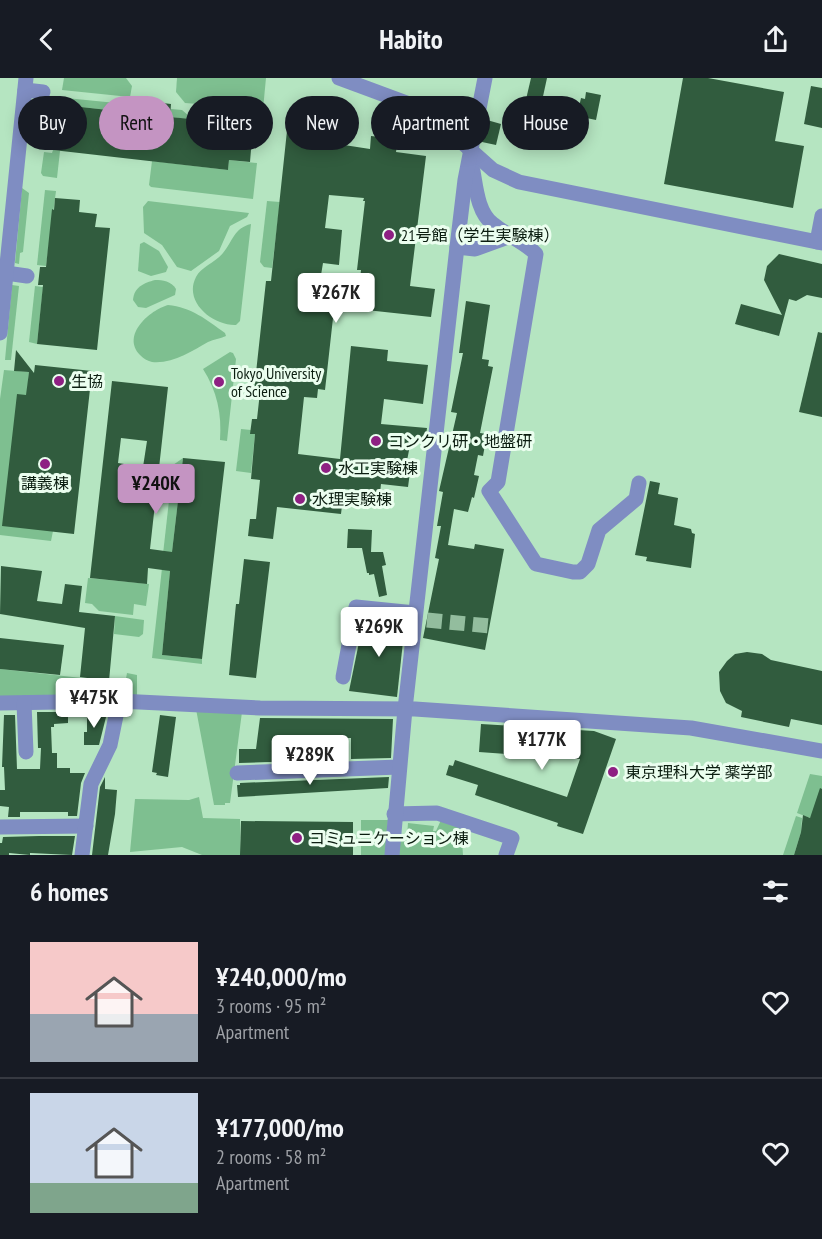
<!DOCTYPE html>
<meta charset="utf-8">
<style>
:root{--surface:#171b24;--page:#242831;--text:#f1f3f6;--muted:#9ea1a6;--line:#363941;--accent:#c494c2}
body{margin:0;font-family:"PT Sans Narrow","Noto Sans JP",sans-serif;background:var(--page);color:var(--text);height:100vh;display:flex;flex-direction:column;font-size:22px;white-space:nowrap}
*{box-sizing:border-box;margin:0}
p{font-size:20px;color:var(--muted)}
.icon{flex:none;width:33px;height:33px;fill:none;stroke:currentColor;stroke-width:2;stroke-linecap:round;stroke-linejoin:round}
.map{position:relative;height:777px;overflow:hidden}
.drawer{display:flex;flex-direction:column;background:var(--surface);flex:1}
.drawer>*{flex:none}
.top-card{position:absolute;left:18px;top:18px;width:786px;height:54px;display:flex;gap:12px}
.price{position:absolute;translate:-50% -51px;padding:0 14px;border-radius:6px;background:#fff;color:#222;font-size:20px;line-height:39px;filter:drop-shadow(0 2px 3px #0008)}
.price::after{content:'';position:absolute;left:50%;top:36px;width:18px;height:14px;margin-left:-9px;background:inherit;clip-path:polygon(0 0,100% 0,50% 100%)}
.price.selected{background:var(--accent);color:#111}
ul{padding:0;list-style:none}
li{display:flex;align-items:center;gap:18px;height:150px;padding:0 30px}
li+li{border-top:2px solid var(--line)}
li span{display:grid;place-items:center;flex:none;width:168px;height:120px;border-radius:0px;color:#555}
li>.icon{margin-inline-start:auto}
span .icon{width:72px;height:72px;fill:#fffc;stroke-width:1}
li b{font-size:26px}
h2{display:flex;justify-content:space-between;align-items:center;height:72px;padding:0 30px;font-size:26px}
.pill{padding:0 21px;border-radius:27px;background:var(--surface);box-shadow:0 3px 15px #0003;font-size:21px;line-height:54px}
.pill.selected{background:var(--accent);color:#111}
header{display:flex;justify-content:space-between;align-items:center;height:78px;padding:0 30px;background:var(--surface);font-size:27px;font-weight:800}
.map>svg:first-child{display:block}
.green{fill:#7ebf90}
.building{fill:#315c3e;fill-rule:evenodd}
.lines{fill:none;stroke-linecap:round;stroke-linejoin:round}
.minor-tunnel{stroke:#93bd9e;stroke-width:15;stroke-dasharray:15 8;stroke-linecap:butt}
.minor{stroke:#7f8dc2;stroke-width:15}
.poi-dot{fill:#8e2083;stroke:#ebfeef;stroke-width:2}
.labels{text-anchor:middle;stroke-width:6;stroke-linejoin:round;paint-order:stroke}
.poi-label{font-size:16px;fill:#0b1d10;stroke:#ebfeef;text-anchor:start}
</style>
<header><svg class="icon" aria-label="back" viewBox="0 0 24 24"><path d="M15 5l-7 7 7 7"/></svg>Habito<svg class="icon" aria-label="share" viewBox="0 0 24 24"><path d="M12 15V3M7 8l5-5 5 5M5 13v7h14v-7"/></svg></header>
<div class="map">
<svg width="822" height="777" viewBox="0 0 822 777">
<rect width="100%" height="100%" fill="#b5e5c1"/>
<g class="green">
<path d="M64,0H126L132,8L130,19L62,12Z"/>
<path d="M177,0H266L263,31L185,25L176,14Z"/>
<path d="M66,20L136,27L135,35L72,28L70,47L62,46Z"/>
<path d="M171,31L182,32L189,38L199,39L206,35L234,38L233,46L170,39Z"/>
<path d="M53,72L60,73L57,100L43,98L41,95L44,74L52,75Z"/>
<path d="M229,82L257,85L253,121L151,109L149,107L152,83L228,92Z"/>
<path d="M22,110L29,115L23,174L20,175L19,186L15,185Z"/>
<path d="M45,112L56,113L46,188L37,187Z"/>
<path d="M148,123L249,135L247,139L230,148L219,173L191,193L177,189L162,167L144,155L143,129Z"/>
<path d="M267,123L280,124L272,190L264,189L260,184Z"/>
<path d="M251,146L240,243L236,247C213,248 183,224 196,199C201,189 216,184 223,175C233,163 234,150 251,146Z"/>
<path d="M144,164L159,173L168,189L166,194L151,198L138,193L140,166Z"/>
<path d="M155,202C163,202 171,203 176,211L175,217L146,230L138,229L133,222C134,209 144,205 155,202Z"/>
<path d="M12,207L19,208L11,282H5Z"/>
<path d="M35,208L43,209L37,266L29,264Z"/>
<path d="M168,227C191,229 207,242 225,255L226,258C220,261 214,261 208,264C192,273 173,286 152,284C148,283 144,281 140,277C121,257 150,232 168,227Z"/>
<path d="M230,274L233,275L236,281L227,363L220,362C222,336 217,313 203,291Z"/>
<path d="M4,292L29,294L27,317L53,453L51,463L0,457V321Z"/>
<path d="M241,351L251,352V356H255L251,395L236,393Z"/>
<path d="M183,380L172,474L163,476L173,387Z"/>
<path d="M162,490L170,493L162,577L202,581V586L152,580Z"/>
<path d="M88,500L149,506L146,528L134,526L133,537L99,533L92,526L85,525Z"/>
<path d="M115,538L144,542L143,556L139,559L114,556Z"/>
<path d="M0,591L109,603V604L125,606L127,595L137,597V617L0,620Z"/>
<path d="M196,631L242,634L230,725H225V727H214Z"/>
<path d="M810,696L822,698V721L810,740L797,735Z"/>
<path d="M199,719L203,740L240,741V777H202L182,769L130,774L135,721L189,722Z"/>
<path d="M796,738L802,740L801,754L794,777H783Z"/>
<path d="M361,742H388L386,777H361Z"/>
<path d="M441,742L461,749L463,777H398L399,758L407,759L408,745L434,748L433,753H436Z"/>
</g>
<g class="building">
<path d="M531,0H547L533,64L517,60Z"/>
<path d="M683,0H708L784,14L775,63L804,68L793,130L664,106Z"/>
<path d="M811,8L822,10V50L804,46Z"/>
<path d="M586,14L601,17L596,42L577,38L581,20L585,21Z"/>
<path d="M136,22L171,26L170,39L253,47L250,84L229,82L228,92L53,72L55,46L70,47L72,28L135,35Z"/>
<path d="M289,34L309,57L334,38L331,65L370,71L371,58L398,61L396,74L426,78L410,208L435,211L431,239L357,231L361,192H357L365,123H363L364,120L329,117L325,150L342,152L339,187L323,185L319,209L330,210L328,222H335L325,312L318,311L317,320L304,319L298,376L340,381L351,268L388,272L387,283L428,287L423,326L384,321L381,346L427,350L425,364L411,362L405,393L410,394L408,409L381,406L380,415L344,411L341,436L277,429L273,461L248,458L250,441H256L260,402L251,401L255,356H250L252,341H257L260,314L254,313L266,203H271Z"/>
<path d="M487,42L501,46L496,67L482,64Z"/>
<path d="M55,120L80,122L79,134L97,136L95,149L110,150L97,272L37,266L43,207H38L40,189H46L52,131L54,132Z"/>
<path d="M779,176L822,186V220L807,217L796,223L789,221L779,258L735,246L741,226L782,237L764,202L767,188Z"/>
<path d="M466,223L490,227L482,281L489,282L488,288L493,289L480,355L487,356L483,378L478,377L474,397L479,398L474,420L472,419L468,434L454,431L448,467L474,471L475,466L504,471L485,572L423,560L439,481L435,480L441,448H437L443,414L439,413L457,335L451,334L463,275H459Z"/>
<path d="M818,254L822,255V339L799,334Z"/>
<path d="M16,272L34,295L35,287L92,293L74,456L2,448L17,316L26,317L29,294L14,293Z"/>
<path d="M112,303L168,309L150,471L172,474L183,380L225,384L202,581L162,577L170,493L148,490L147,506L90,500ZM121,360L147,363L143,389L118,385Z"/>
<path d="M650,403L660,405L658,416L678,420L674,447L691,451L692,455L695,456L691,490L646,483L647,479L635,477Z"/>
<path d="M348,451L372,452L371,474H383L386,487L382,488L387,517L379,519L374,496L369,497V495H367L362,470H347Z"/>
<path d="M244,481L270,484L256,600L229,597L236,526H239Z"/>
<path d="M1,488L42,493L37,523L62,526L65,506L82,508L79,534L115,538L109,603L80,599L85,550L0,536Z"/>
<path d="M364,540L405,545L397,619L349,613Z"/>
<path d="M0,560L64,567L60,597L0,591Z"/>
<path d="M747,574L762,576L771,582L822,593V647L791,641L789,649L741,639L742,633L726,625L720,613L719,594L727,583L735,576Z"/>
<path d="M37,634H68V645L54,646V649H51L52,675H57V690H70V695H85L81,705L77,738H68V734H20V739H8L9,729L0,728V712H5L4,689H2L4,637H15L17,691H40L41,670H38Z"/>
<path d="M107,635L99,667H84V654H87V636Z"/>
<path d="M160,637L176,639L168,699L156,697L157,695L152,694Z"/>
<path d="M260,640L393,641L391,680L351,681V660H331V682L239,685V671H256Z"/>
<path d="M481,646L594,653L616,661L583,756L557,748L558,745L475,717L478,707L446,697L449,687L453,688L455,682L567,719L580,681L479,674Z"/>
<path d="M105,699V711L117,712L115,736L108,777H92L100,709Z"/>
<path d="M389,699L388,710L238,719L237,707H240V705Z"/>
<path d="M820,710L822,711V777H794L801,754L803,737L810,740Z"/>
<path d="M241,743L353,744V777H240Z"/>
<path d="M39,758H75L72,777L30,775V777L9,775V777H0V765H2L3,759Z"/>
</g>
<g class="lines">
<path class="minor-tunnel" d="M427,542L490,548"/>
<g class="minor">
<path d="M339,0L420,30L429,35L493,92L519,104L822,165"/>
<path d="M25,12L43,14"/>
<path d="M473,93C476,110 478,135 493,146C507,158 524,163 536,176L498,404L489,413L536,486L573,494H580L588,486L599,452L636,421L639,405"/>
<path d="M817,164L822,138"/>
<path d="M457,169L475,171L511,158"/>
<path d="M6,195L27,198"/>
<path d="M0,255L26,0"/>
<path d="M343,599L356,529L415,535"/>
<path d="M0,625L119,623L260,630L415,631L691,650L822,673"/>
<path d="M24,625L26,674"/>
<path d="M237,695L399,689"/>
<path d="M394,736L437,735L512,760L506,777"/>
<path d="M0,749L86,748"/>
<path d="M82,777L91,706L110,667L119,623"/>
<path d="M392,777L405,631L457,169L465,102L485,0"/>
</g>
</g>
<g class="poi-dot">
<circle cx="389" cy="157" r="6"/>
<circle cx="59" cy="303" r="6"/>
<circle cx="219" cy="304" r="6"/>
<circle cx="376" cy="363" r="6"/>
<circle cx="45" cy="386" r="6"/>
<circle cx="326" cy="390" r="6"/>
<circle cx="300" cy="421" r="6"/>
<circle cx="613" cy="694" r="6"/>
<circle cx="297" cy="760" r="6"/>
</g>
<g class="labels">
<g class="poi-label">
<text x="401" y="163">21号館（学生実験棟）</text>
<text x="231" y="301">Tokyo University<tspan x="231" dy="18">of Science</tspan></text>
<text x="71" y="309">生協</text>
<text x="388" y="369">コンクリ研・地盤研</text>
<text x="338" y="396">水工実験棟</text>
<text x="45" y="411" text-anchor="middle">講義棟</text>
<text x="312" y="427">水理実験棟</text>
<text x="625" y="700">東京理科大学 薬学部</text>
<text x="309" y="766">コミュニケーション棟</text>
</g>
</g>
</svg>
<b class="price" style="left:336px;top:246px">¥267K</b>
<b class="price selected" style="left:156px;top:437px">¥240K</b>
<b class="price" style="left:379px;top:580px">¥269K</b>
<b class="price" style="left:94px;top:651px">¥475K</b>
<b class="price" style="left:542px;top:693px">¥177K</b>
<b class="price" style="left:310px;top:708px">¥289K</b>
<div class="top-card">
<a class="pill">Buy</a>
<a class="pill selected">Rent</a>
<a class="pill">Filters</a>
<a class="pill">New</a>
<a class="pill">Apartment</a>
<a class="pill">House</a>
</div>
</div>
<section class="drawer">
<h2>6 homes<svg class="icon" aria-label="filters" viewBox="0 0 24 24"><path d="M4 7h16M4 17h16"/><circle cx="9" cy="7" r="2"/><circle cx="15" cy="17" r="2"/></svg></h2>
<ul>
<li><span style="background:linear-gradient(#f6c9c9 60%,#9aa5b1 0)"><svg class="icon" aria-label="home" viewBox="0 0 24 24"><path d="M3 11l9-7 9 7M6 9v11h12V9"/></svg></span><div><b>¥240,000/mo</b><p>3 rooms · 95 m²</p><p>Apartment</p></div><svg class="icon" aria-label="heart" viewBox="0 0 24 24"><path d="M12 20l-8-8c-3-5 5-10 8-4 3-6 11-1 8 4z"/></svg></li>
<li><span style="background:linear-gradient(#c9d6e8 75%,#7fa58c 0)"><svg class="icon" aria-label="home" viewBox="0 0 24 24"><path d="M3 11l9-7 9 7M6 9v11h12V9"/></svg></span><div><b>¥177,000/mo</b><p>2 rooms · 58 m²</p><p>Apartment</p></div><svg class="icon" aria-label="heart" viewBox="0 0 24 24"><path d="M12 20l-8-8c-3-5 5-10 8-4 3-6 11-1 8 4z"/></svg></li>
</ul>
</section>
